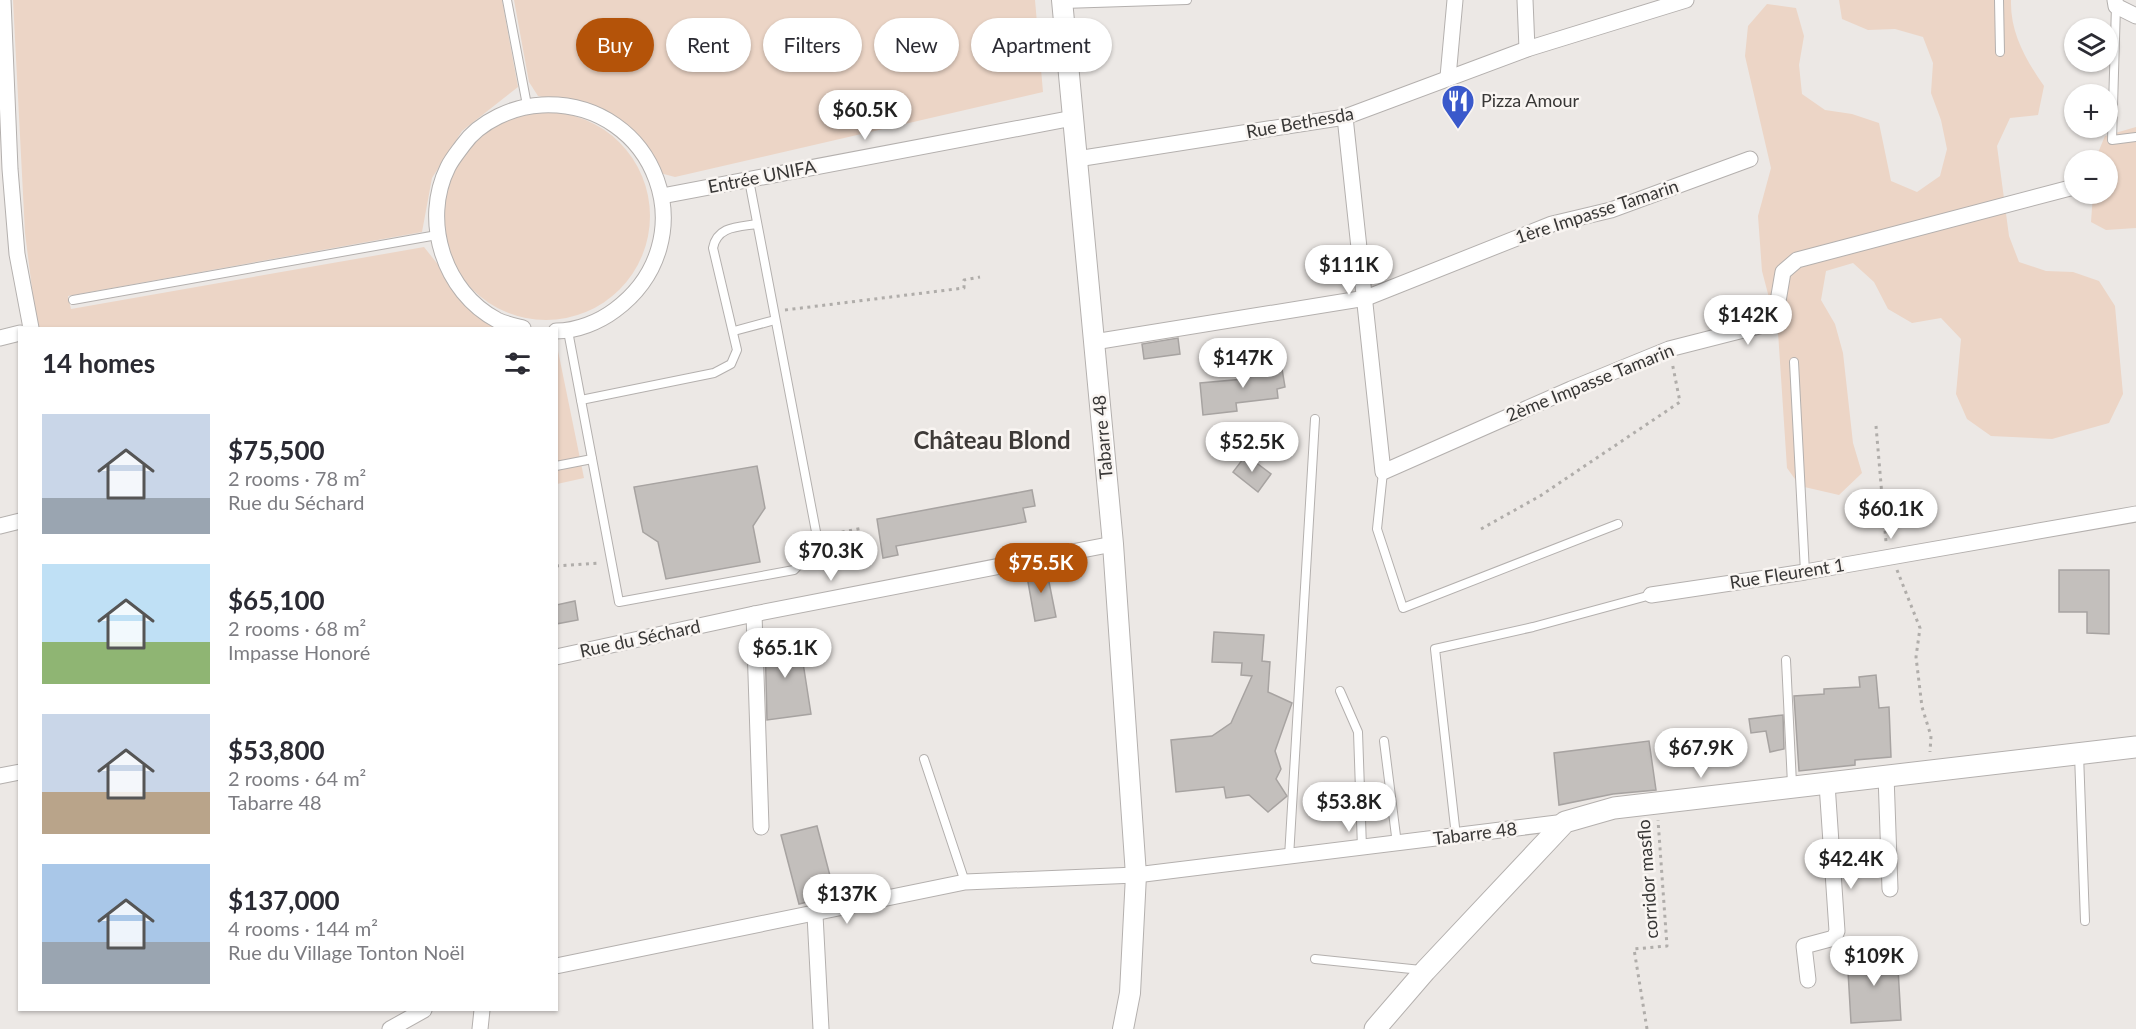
<!DOCTYPE html>
<meta charset="utf-8">
<style>
:root{--surface:#fff;--page:#f7f7f7;--text:#2b2b33;--muted:#7c7c81;--accent:#b45309}
body{margin:0;font-family:Lato,sans-serif;background:var(--page);color:var(--text);height:100vh;display:flex;flex-direction:column;font-size:22px;white-space:nowrap}
*{box-sizing:border-box;margin:0}
p{font-size:20px;color:var(--muted)}
.icon{flex:none;width:33px;height:33px;fill:none;stroke:currentColor;stroke-width:2;stroke-linecap:round;stroke-linejoin:round}
.map{position:relative;flex:1;overflow:hidden}
.side{position:absolute;left:18px;top:327px;width:540px;height:684px;display:flex;flex-direction:column;background:var(--surface);border-radius:0px;box-shadow:0 2px 4px #0004}
.side>*{flex:none}
.hud{position:absolute;left:576px;top:18px;width:570px;height:54px;display:flex;gap:12px}
.controls{position:absolute;left:2064px;top:18px;display:grid;gap:12px}
.controls a{display:grid;place-items:center;width:54px;height:54px;border-radius:50%;background:var(--surface);box-shadow:0 2px 4px #0004;font-size:30px}
.price{position:absolute;translate:-50% -51px;padding:0 14px;border-radius:21px;background:#fff;color:#222;font-size:20px;line-height:39px;filter:drop-shadow(0 2px 3px #0008)}
.price::after{content:'';position:absolute;left:50%;top:36px;width:18px;height:14px;margin-left:-9px;background:inherit;clip-path:polygon(0 0,100% 0,50% 100%)}
.price.on{background:var(--accent);color:#fff}
ul{padding:0;list-style:none}
li{display:flex;align-items:center;gap:18px;height:150px;padding:0 24px}
li span{display:grid;place-items:center;flex:none;width:168px;height:120px;border-radius:0px;color:#555}
li>.icon{margin-inline-start:auto}
span .icon{width:72px;height:72px;fill:#fffc;stroke-width:1}
li b{font-size:26px}
h2{display:flex;justify-content:space-between;align-items:center;height:72px;padding:0 24px;font-size:26px}
.chip{padding:0 21px;border-radius:27px;background:var(--surface);box-shadow:0 2px 4px #0004;font-size:21px;line-height:54px}
.chip.on{background:var(--accent);color:#fff}
.map>svg:first-child{display:block}
.green{fill:#ecd5c6}
.building{fill:#c3bfbc;stroke:#a7a3a1;stroke-width:1.5}
.lines{fill:none;stroke-linecap:round;stroke-linejoin:round}
.service-casing{stroke:#b4b0ae;stroke-width:10}
.minor-casing{stroke:#b4b0ae;stroke-width:17}
.tertiary-casing{stroke:#b4b0ae;stroke-width:22}
.secondary-casing{stroke:#b4b0ae;stroke-width:23}
.path{stroke:#b0adaa;stroke-width:3;stroke-dasharray:3 4.5;stroke-linecap:butt}
.service{stroke:#fff;stroke-width:8}
.minor{stroke:#fff;stroke-width:15}
.tertiary{stroke:#fff;stroke-width:20}
.secondary{stroke:#fff;stroke-width:21}
.labels{text-anchor:middle;stroke-width:5;stroke-linejoin:round;paint-order:stroke}
.poi-label{font-size:18px;fill:#383736;stroke:#f9f5f2;text-anchor:start}
.street-label{font-size:18px;fill:#383736;stroke:#f9f5f2}
.district-label{font-size:24px;font-weight:bold;fill:#3e3a38;stroke:#f9f5f2}
</style>
<div class="map">
<svg width="2136" height="1029" viewBox="0 0 2136 1029">
<rect width="100%" height="100%" fill="#ece8e5"/>
<g class="green">
<path d="M13,0H502L518,87L462,131L432,178L422,232L68,296L71,309L424,247L460,292L510,328H37L25,233Z"/>
<path d="M514,0H1035L1043,92L675,177L660,173L633,131L597,111L538,96L529,82Z"/>
<path d="M1839,0H2011C2010,33 2026,60 2044,86L2038,115L2010,118L1997,146L2009,236L2019,262L2046,271L2073,272L2099,281L2115,306L2123,394L2109,423L2052,439L1991,436L1967,419L1956,394L1961,339L1941,318L1912,323L1888,309L1874,282L1853,263L1826,271L1821,300L1835,324L1843,353L1853,443L1862,473L1839,495L1800,486L1787,468L1778,332L1762,271L1758,216L1771,168L1745,56L1748,26L1767,4L1796,8L1804,36L1799,65L1802,94L1825,110L1852,114L1879,123L1891,181L1917,192L1940,176L1947,149L1941,120L1931,93L1933,63L1923,37L1895,29L1868,30L1842,19Z"/>
<circle cx="546" cy="216" r="104"/>
<path d="M2136,127V228L2106,230L2091,222L2093,194H2108V160H2095L2105,136Z"/>
<path d="M556,341L584,478L557,484H556Z"/>
</g>
<g class="building">
<path d="M1178,338L1180,354L1144,359L1142,344Z"/>
<path d="M1275,358L1276,364L1281,363L1285,387L1277,389L1278,398L1236,403L1237,411L1203,415L1200,383L1244,379L1243,375L1252,374V369L1262,367L1261,360Z"/>
<path d="M1246,455L1271,474L1258,492L1233,472Z"/>
<path d="M757,466L765,508L753,526L760,562L666,579L658,542L643,532L634,487Z"/>
<path d="M1032,490L1035,506L1023,508L1026,522L896,546L898,555L883,558L877,519Z"/>
<path d="M1046,567L1056,617L1035,621L1026,571Z"/>
<path d="M2059,570H2109V634L2087,633V612H2059Z"/>
<path d="M575,601L578,620L556,624V605Z"/>
<path d="M1214,632L1264,635L1262,661L1270,662L1268,692L1292,703L1275,751L1281,769L1276,779L1287,796L1268,812L1249,795L1226,798L1224,787L1176,792L1171,740L1212,736L1231,723L1252,676L1241,675L1242,663L1212,662Z"/>
<path d="M799,637L811,714L767,720L765,638Z"/>
<path d="M1876,675L1879,708L1889,707L1891,757L1855,760V765L1799,771L1794,696L1824,694V689L1860,687L1859,677Z"/>
<path d="M1783,715L1784,749L1770,752L1766,731L1751,733L1749,719Z"/>
<path d="M1649,741L1656,790L1613,794L1559,805L1554,753Z"/>
<path d="M817,826L835,895L799,904L781,835Z"/>
<path d="M1897,951L1901,1020L1851,1023L1847,954Z"/>
</g>
<g class="lines">
<g class="service-casing">
<g id="service">
<path d="M507,0L527,105"/>
<path d="M1999,0L2000,52"/>
<path d="M1063,4L1187,0"/>
<path d="M2116,6L2112,140L2136,137"/>
<path d="M73,300L437,235"/>
<path d="M568,331L619,602L794,570L807,556L817,537L749,180"/>
<path d="M734,331L775,320"/>
<path d="M1794,362L1805,572"/>
<path d="M581,400L714,373L731,364L737,350L713,248C717,226 738,227 757,224"/>
<path d="M556,466L592,459"/>
<path d="M1383,472L1377,529L1403,608L1618,524"/>
<path d="M1786,660L1792,784"/>
<path d="M1340,691L1358,732L1362,848"/>
<path d="M1384,741L1397,844"/>
<path d="M2079,754L2085,921"/>
<path d="M924,759L965,882"/>
<path d="M1456,836L1435,649L1533,627L1651,595"/>
<path d="M1289,857L1315,419"/>
<path d="M1315,959L1421,970"/>
</g>
</g>
<g class="minor-casing">
<g id="minor">
<path d="M3,0L10,169L17,254L31,328"/>
<path d="M1525,0L1527,49"/>
<path d="M2115,0L2116,6L2136,16"/>
<path d="M1448,77L1455,0"/>
<path d="M1345,117L1383,472L1571,389L1669,349L1771,323L1776,313L1783,272L1797,260L2074,187"/>
<path d="M1077,159L1345,117L1527,49L1686,0"/>
<path d="M662,196L1073,118"/>
<path d="M523,328C515,326 505,324 497,320C444,292 421,221 448,167C452,159 458,152 463,145C480,121 514,106 542,105C657,100 708,241 615,310C599,322 577,331 556,331"/>
<path d="M0,338L20,333"/>
<path d="M1094,342L1366,298L1552,224L1611,210L1750,159"/>
<path d="M0,526L20,521"/>
<path d="M1651,595L1805,572L2136,514"/>
<path d="M754,614L761,827"/>
<path d="M556,657L754,614L1113,544"/>
<path d="M1886,775L1890,889"/>
<path d="M0,776L20,772"/>
<path d="M815,915L821,1029"/>
<path d="M556,966L965,882L1136,875L1565,822"/>
<path d="M1808,980L1804,946L1834,938L1837,931L1827,784"/>
<path d="M390,1029L424,1010"/>
<path d="M480,1029L482,1010"/>
</g>
</g>
<g class="tertiary-casing">
<path id="tertiary" d="M1062,0L1113,544L1136,875L1130,993L1123,1029"/>
</g>
<g class="secondary-casing">
<path id="secondary" d="M1375,1029L1425,971L1565,822L1614,808L2136,747"/>
</g>
<g class="path">
<path d="M785,310L964,288V280L980,277"/>
<path d="M1876,426L1886,542"/>
<path d="M1481,529L1540,496L1680,402L1672,362"/>
<path d="M827,535L863,528"/>
<path d="M556,566L600,563"/>
<path d="M1897,570L1920,628L1916,657L1922,707L1931,736L1930,752"/>
<path d="M1647,1029L1634,949L1667,946L1658,820"/>
</g>
<use href="#service" class="service"/>
<use href="#minor" class="minor"/>
<use href="#tertiary" class="tertiary"/>
<use href="#secondary" class="secondary"/>
</g>
<defs>
<g id="restaurant-pin" transform="scale(1.725)"><path d="M0 17L-7.5 6A9.5 9.5 0 1 1 7.5 6Z" fill="#3a59cb" stroke="#f9f5f2"/><path d="M-5-6h1v4h1v-4h1v4h1v-4h1v5L-1.5 .5V6h-2V.5L-5-1ZM5-6V6H3V1.5H1.5Q1.5-4 5-6Z" fill="#fff"/></g>
</defs>
<g fill-rule="evenodd">
<use href="#restaurant-pin" x="1458" y="101"/>
</g>
<g class="labels">
<g class="poi-label">
<text x="1481" y="107">Pizza Amour</text>
</g>
<g class="street-label">
<text transform="translate(1300 123) rotate(-10)" y="6">Rue Bethesda</text>
<text transform="translate(762 177) rotate(-11)" y="6">Entrée UNIFA</text>
<text transform="translate(1597 212) rotate(-18)" y="6">1ère Impasse Tamarin</text>
<text transform="translate(1590 383) rotate(-22)" y="6">2ème Impasse Tamarin</text>
<text transform="translate(1103 437) rotate(-95)" y="6">Tabarre 48</text>
<text transform="translate(1787 574) rotate(-9)" y="6">Rue Fleurent 1</text>
<text transform="translate(640 639) rotate(-12)" y="6">Rue du Séchard</text>
<text transform="translate(1475 834) rotate(-7)" y="6">Tabarre 48</text>
<text transform="translate(1648 879) rotate(-94)" y="6">corridor masflo</text>
</g>
<g class="district-label">
<text x="992" y="449">Château Blond</text>
</g>
</g>
</svg>
<div class="controls">
<a><svg class="icon" aria-label="layers" viewBox="0 0 24 24"><path d="M12 4l9 5-9 5-9-5zM3 14l9 5 9-5"/></svg></a>
<a>+</a>
<a>−</a>
</div>
<b class="price" style="left:865px;top:141px">$60.5K</b>
<b class="price" style="left:1349px;top:296px">$111K</b>
<b class="price" style="left:1748px;top:346px">$142K</b>
<b class="price" style="left:1243px;top:389px">$147K</b>
<b class="price" style="left:1252px;top:473px">$52.5K</b>
<b class="price" style="left:1891px;top:540px">$60.1K</b>
<b class="price" style="left:831px;top:582px">$70.3K</b>
<b class="price on" style="left:1041px;top:594px">$75.5K</b>
<b class="price" style="left:785px;top:679px">$65.1K</b>
<b class="price" style="left:1701px;top:779px">$67.9K</b>
<b class="price" style="left:1349px;top:833px">$53.8K</b>
<b class="price" style="left:1851px;top:890px">$42.4K</b>
<b class="price" style="left:847px;top:925px">$137K</b>
<b class="price" style="left:1874px;top:987px">$109K</b>
<div class="hud">
<a class="chip on">Buy</a>
<a class="chip">Rent</a>
<a class="chip">Filters</a>
<a class="chip">New</a>
<a class="chip">Apartment</a>
</div>
<section class="side">
<h2>14 homes<svg class="icon" aria-label="filters" viewBox="0 0 24 24"><path d="M4 7h16M4 17h16"/><circle cx="9" cy="7" r="2"/><circle cx="15" cy="17" r="2"/></svg></h2>
<ul>
<li><span style="background:linear-gradient(#c9d6e8 70%,#9aa5b1 0)"><svg class="icon" aria-label="home" viewBox="0 0 24 24"><path d="M3 11l9-7 9 7M6 9v11h12V9"/></svg></span><div><b>$75,500</b><p>2 rooms · 78 m²</p><p>Rue du Séchard</p></div></li>
<li><span style="background:linear-gradient(#bfe0f5 65%,#8fb573 0)"><svg class="icon" aria-label="home" viewBox="0 0 24 24"><path d="M3 11l9-7 9 7M6 9v11h12V9"/></svg></span><div><b>$65,100</b><p>2 rooms · 68 m²</p><p>Impasse Honoré</p></div></li>
<li><span style="background:linear-gradient(#c9d6e8 65%,#b9a48a 0)"><svg class="icon" aria-label="home" viewBox="0 0 24 24"><path d="M3 11l9-7 9 7M6 9v11h12V9"/></svg></span><div><b>$53,800</b><p>2 rooms · 64 m²</p><p>Tabarre 48</p></div></li>
<li><span style="background:linear-gradient(#a9c7e8 65%,#9aa5b1 0)"><svg class="icon" aria-label="home" viewBox="0 0 24 24"><path d="M3 11l9-7 9 7M6 9v11h12V9"/></svg></span><div><b>$137,000</b><p>4 rooms · 144 m²</p><p>Rue du Village Tonton Noël</p></div></li>
</ul>
</section>
</div>
